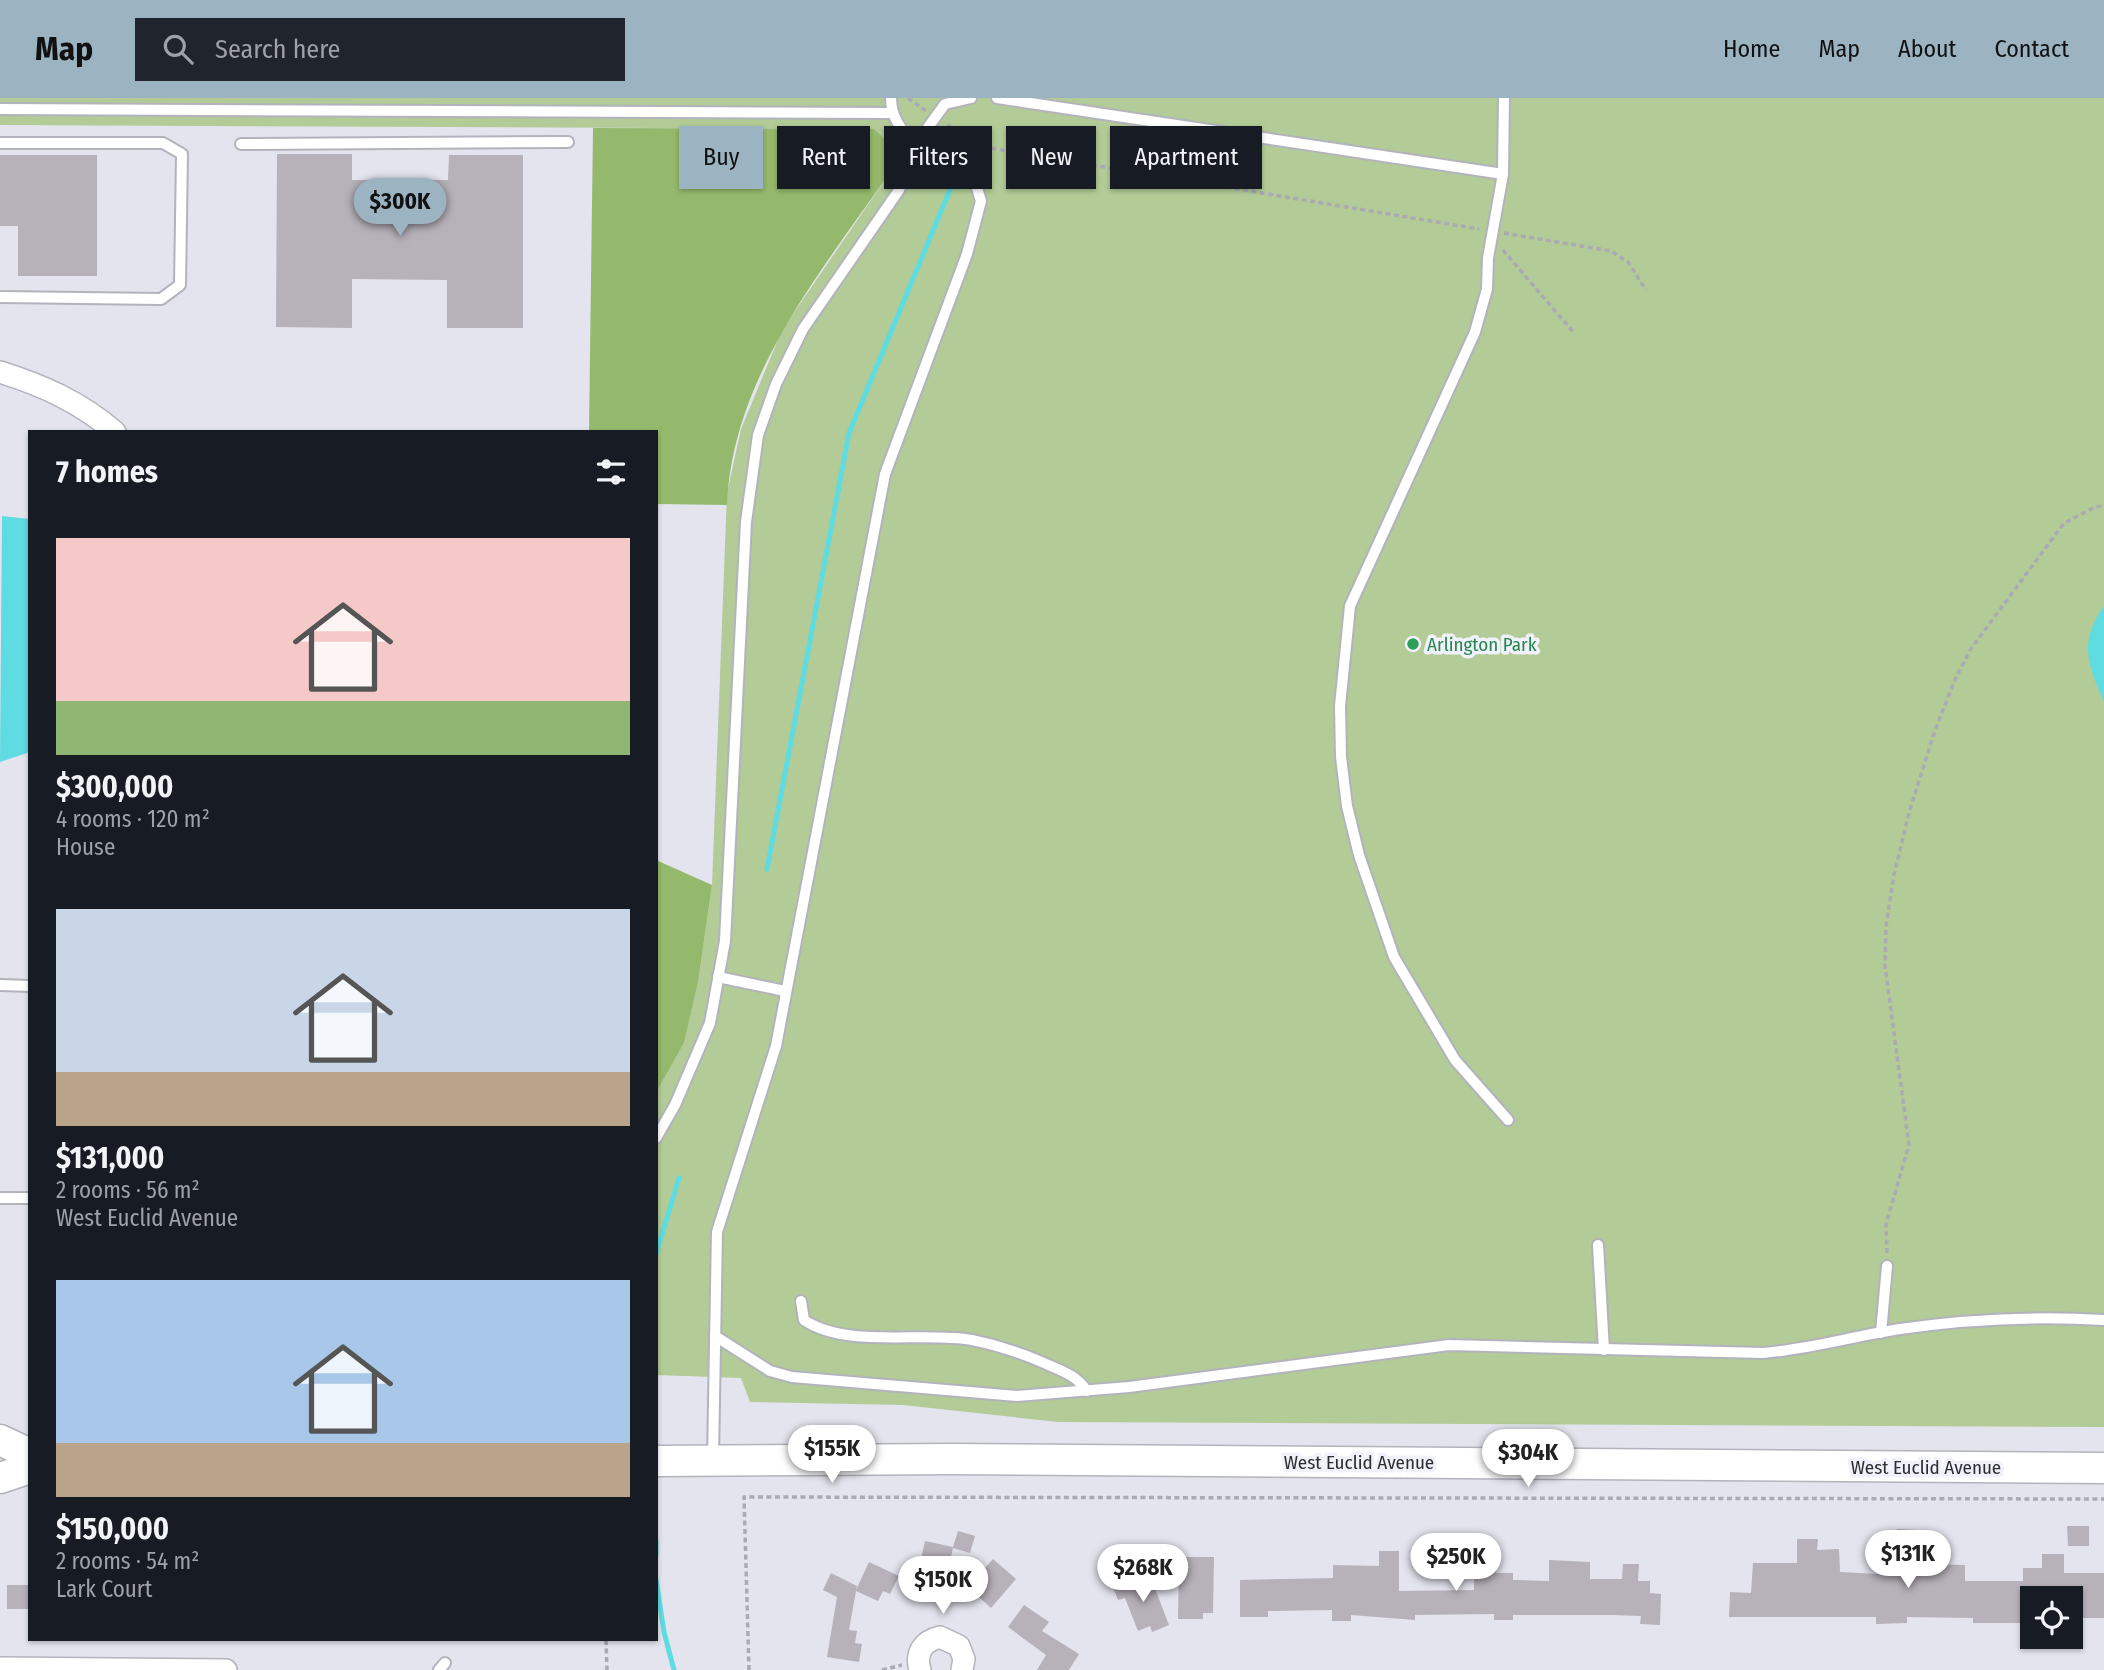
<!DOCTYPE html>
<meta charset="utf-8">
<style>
:root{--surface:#171b24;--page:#20242c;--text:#f1f3f6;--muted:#9ea1a6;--accent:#9cb4c2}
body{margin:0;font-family:"Fira Sans Condensed",sans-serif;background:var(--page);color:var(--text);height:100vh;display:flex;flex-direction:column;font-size:26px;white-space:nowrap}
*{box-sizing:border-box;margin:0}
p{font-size:23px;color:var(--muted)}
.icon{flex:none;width:38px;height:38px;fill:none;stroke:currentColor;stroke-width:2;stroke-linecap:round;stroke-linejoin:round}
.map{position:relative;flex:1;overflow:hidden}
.drawer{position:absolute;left:28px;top:332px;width:630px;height:1211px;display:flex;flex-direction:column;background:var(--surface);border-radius:0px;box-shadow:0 2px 5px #0004}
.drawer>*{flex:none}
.hud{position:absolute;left:679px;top:28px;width:665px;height:63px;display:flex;gap:14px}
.buttons{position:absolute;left:2020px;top:1488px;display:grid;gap:14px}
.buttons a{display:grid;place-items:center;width:63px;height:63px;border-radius:0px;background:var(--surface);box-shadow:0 2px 5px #0004;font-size:35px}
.price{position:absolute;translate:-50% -60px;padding:0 16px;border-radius:24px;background:#fff;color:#222;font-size:23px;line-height:46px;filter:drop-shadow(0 2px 4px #0008)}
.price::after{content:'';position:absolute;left:50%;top:42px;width:21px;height:16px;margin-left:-10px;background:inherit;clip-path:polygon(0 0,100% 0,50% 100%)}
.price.on{background:var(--accent);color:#111}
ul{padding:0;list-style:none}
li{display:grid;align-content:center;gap:14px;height:371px;padding:0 28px}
li span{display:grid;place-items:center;height:217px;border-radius:0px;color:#555}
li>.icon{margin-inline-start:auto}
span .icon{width:126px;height:126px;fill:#fffc;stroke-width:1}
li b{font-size:30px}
h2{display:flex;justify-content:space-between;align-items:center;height:84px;padding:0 28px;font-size:30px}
.chip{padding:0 24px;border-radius:0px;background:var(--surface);box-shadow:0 2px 5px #0004;font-size:24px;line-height:63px}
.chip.on{background:var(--accent);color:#111}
header{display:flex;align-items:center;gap:42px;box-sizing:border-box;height:98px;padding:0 35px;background:var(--accent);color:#111}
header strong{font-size:33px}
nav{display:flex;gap:38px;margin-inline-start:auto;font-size:24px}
.search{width:490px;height:63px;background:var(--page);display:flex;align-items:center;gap:18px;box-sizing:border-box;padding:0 24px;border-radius:0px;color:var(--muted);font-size:26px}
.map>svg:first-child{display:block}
.green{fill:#b2cb97}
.forest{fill:#95b96c}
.water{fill:#5edce1}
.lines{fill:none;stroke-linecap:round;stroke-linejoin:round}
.stream{stroke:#5edce1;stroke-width:5}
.building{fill:#b7b1b9}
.service-casing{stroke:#b3b3bc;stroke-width:14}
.minor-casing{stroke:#b3b3bc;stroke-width:24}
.secondary-casing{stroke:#b3b3bc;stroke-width:33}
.path{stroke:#aaaab2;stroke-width:3.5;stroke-dasharray:5 3.5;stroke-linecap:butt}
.service{stroke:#fff;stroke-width:10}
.minor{stroke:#fff;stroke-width:21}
.secondary{stroke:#fff;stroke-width:30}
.leisure-dot{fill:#2e9e5b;stroke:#f1f1fb;stroke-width:2.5}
.labels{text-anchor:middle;stroke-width:7;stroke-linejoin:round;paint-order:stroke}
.leisure-label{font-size:19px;fill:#27864d;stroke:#f1f1fb;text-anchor:start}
.street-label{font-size:19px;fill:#2e2e31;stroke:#f1f1fb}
</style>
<header>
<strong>Map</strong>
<div class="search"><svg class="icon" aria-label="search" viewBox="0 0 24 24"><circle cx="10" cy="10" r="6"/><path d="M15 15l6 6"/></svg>Search here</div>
<nav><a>Home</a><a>Map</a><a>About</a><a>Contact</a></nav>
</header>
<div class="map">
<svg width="2104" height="1572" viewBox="0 0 2104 1572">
<rect width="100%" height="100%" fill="#e4e4ee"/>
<path class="green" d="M0,0H2104V1329L1058,1324L903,1307L750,1304L741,1280L656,1277V995L684,945L698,885L712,787L727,395L741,331L782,232L895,67L890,45L874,31L0,27Z"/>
<g class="forest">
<path d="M593,30L874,31L890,45L895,67C825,169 732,277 727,407L656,406V334H589Z"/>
<path d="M656,762L712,787L698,885L684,945L656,995Z"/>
</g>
<g class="water">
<path d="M2,418L30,421V654L0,664Z"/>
<path d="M2104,508V604C2088,566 2078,545 2104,508Z"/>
</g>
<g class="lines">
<g class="stream">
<path d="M767,771L849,335L954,82"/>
<path d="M656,1156L679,1080"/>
<path d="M656,1443V1456"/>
<path d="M656,1481L664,1534L674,1572"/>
</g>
</g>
<g class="building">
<path d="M277,56H352V82H448L449,57H523V230H447V182L352,181V230L276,229Z"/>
<path d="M0,57H97V178H18V128H0Z"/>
<path d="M2067,1428H2089V1448H2068Z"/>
<path d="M1897,1431L1917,1432V1466L1965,1467V1483H2023V1470H2042V1456H2064V1475H2104V1520H2078L2077,1500H2032V1525H1973V1520L1907,1519V1525L1876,1526V1519H1729L1730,1494L1751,1495L1753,1465H1797V1441H1818L1817,1452L1839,1451L1840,1474L1896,1477Z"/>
<path d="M958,1433L975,1438L970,1455L953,1450L945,1485L917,1479L925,1443L953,1449Z"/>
<path d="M1475,1446H1497L1496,1475H1513V1482L1549,1483V1462L1590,1464V1481H1622L1623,1466H1639L1638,1483H1650V1495L1661,1496L1660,1527L1640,1526L1641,1518L1612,1517H1513V1522H1494V1516L1415,1517V1522L1351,1517V1523H1332V1512L1268,1513V1519H1240V1482L1333,1480V1467L1379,1468V1453H1399V1493L1474,1492Z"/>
<path d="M1179,1459H1214L1213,1515H1203V1521H1178Z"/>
<path d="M993,1461L1016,1481L991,1510L968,1489Z"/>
<path d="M869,1464L899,1478L890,1496L883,1493L878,1503L856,1493L849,1532L857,1533L855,1545L862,1546L859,1564L827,1559L837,1499L823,1492L831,1475L857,1488L856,1492Z"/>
<path d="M1151,1480L1169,1527L1152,1534L1150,1528L1138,1533L1125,1500L1118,1502L1113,1489L1128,1483L1130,1488Z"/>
<rect x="7" y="1487" width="23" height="24"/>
<path d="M1024,1507L1049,1524L1042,1533L1079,1556L1069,1572H1037L1046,1557L1008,1529Z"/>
</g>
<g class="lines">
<g class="service-casing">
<g id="service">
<path d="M997,0L1503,76"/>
<path d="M1504,0L1503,76L1488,160L1487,191L1475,234L1350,508L1340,608L1341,659L1347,708L1359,757L1394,859L1455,962L1508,1022"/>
<path d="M0,11L891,15"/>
<path d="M0,45H163L182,56L180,187L161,201L0,199"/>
<path d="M241,46L568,44"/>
<path d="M718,879L785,893"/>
<path d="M0,887L30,888"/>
<path d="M656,1040L675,1007L710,925L725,843L746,424L758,337L776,286L803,231L899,92L916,46L945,6L971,0"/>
<path d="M0,1100H30"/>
<path d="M1598,1147L1604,1252"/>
<path d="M801,1203L804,1222C847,1251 922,1233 972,1242C997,1247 1021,1255 1044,1265C1062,1273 1076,1277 1087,1293"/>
<path d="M1881,1235L1887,1168"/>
<path d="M715,1238L770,1273L792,1279L1017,1298L1129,1289L1449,1247L1763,1255C1810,1251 1854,1238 1900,1231C1968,1221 2035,1218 2104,1222"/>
<path d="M713,1360L717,1134L776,948L885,376L967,156L981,103L973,77C940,61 891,42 891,0"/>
<path d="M439,1572L445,1565"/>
</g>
</g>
<g class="minor-casing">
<g id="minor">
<path d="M0,274C44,288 80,304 115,334"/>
<path d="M0,1570L226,1572"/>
<path d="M920,1572C915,1555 923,1543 940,1539L959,1548L964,1561L962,1572"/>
</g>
</g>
<g class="secondary-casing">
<g id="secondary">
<path d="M0,1342L30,1356"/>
<path d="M656,1363L952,1361L2104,1370"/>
<path d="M0,1380L30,1370"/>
</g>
</g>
<g class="path">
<path d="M908,0L926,13"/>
<path d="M947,27L978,48L1479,131"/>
<path d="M1504,135L1611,153L1628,164L1646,192"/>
<path d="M1503,152L1575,236"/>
<path d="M1887,1155L1886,1126L1909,1047L1885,868L1886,828L1894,777L1909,715L1934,635L1954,584L1970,552L2064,425L2095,409L2104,408"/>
<path d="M606,1542L607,1572"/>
<path d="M749,1572L744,1399L2104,1401"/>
<path d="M882,1572L902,1567"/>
</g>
<use href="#service" class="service"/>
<use href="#minor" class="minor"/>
<use href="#secondary" class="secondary"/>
</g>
<circle class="leisure-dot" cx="1413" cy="546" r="7"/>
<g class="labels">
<g class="leisure-label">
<text x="1427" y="553">Arlington Park</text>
</g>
<g class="street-label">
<text x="1359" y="1371">West Euclid Avenue</text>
<text x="1926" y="1376">West Euclid Avenue</text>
</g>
</g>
</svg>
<div class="buttons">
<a><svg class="icon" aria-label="locate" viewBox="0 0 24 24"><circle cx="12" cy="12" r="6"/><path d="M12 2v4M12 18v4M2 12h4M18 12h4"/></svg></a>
</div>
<b class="price on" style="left:400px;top:140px">$300K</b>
<b class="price" style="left:832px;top:1387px">$155K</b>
<b class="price" style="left:1528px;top:1391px">$304K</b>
<b class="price" style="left:1908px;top:1492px">$131K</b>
<b class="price" style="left:1456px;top:1495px">$250K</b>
<b class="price" style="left:1143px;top:1506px">$268K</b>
<b class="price" style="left:943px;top:1518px">$150K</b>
<div class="hud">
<a class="chip on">Buy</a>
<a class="chip">Rent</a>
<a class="chip">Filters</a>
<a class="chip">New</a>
<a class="chip">Apartment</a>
</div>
<section class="drawer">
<h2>7 homes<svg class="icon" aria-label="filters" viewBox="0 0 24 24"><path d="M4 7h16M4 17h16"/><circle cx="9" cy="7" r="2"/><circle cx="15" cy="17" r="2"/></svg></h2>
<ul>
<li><span style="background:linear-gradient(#f6c9c9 75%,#8fb573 0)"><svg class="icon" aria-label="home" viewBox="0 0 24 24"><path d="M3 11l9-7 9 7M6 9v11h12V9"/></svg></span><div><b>$300,000</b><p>4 rooms · 120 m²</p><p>House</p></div></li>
<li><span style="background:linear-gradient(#c9d6e8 75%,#b9a48a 0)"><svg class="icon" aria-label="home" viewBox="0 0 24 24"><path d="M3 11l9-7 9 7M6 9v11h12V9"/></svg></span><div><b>$131,000</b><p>2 rooms · 56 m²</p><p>West Euclid Avenue</p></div></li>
<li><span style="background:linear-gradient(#a9c7e8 75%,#b9a48a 0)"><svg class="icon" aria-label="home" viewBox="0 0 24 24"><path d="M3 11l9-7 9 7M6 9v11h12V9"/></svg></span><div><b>$150,000</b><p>2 rooms · 54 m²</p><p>Lark Court</p></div></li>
</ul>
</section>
</div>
